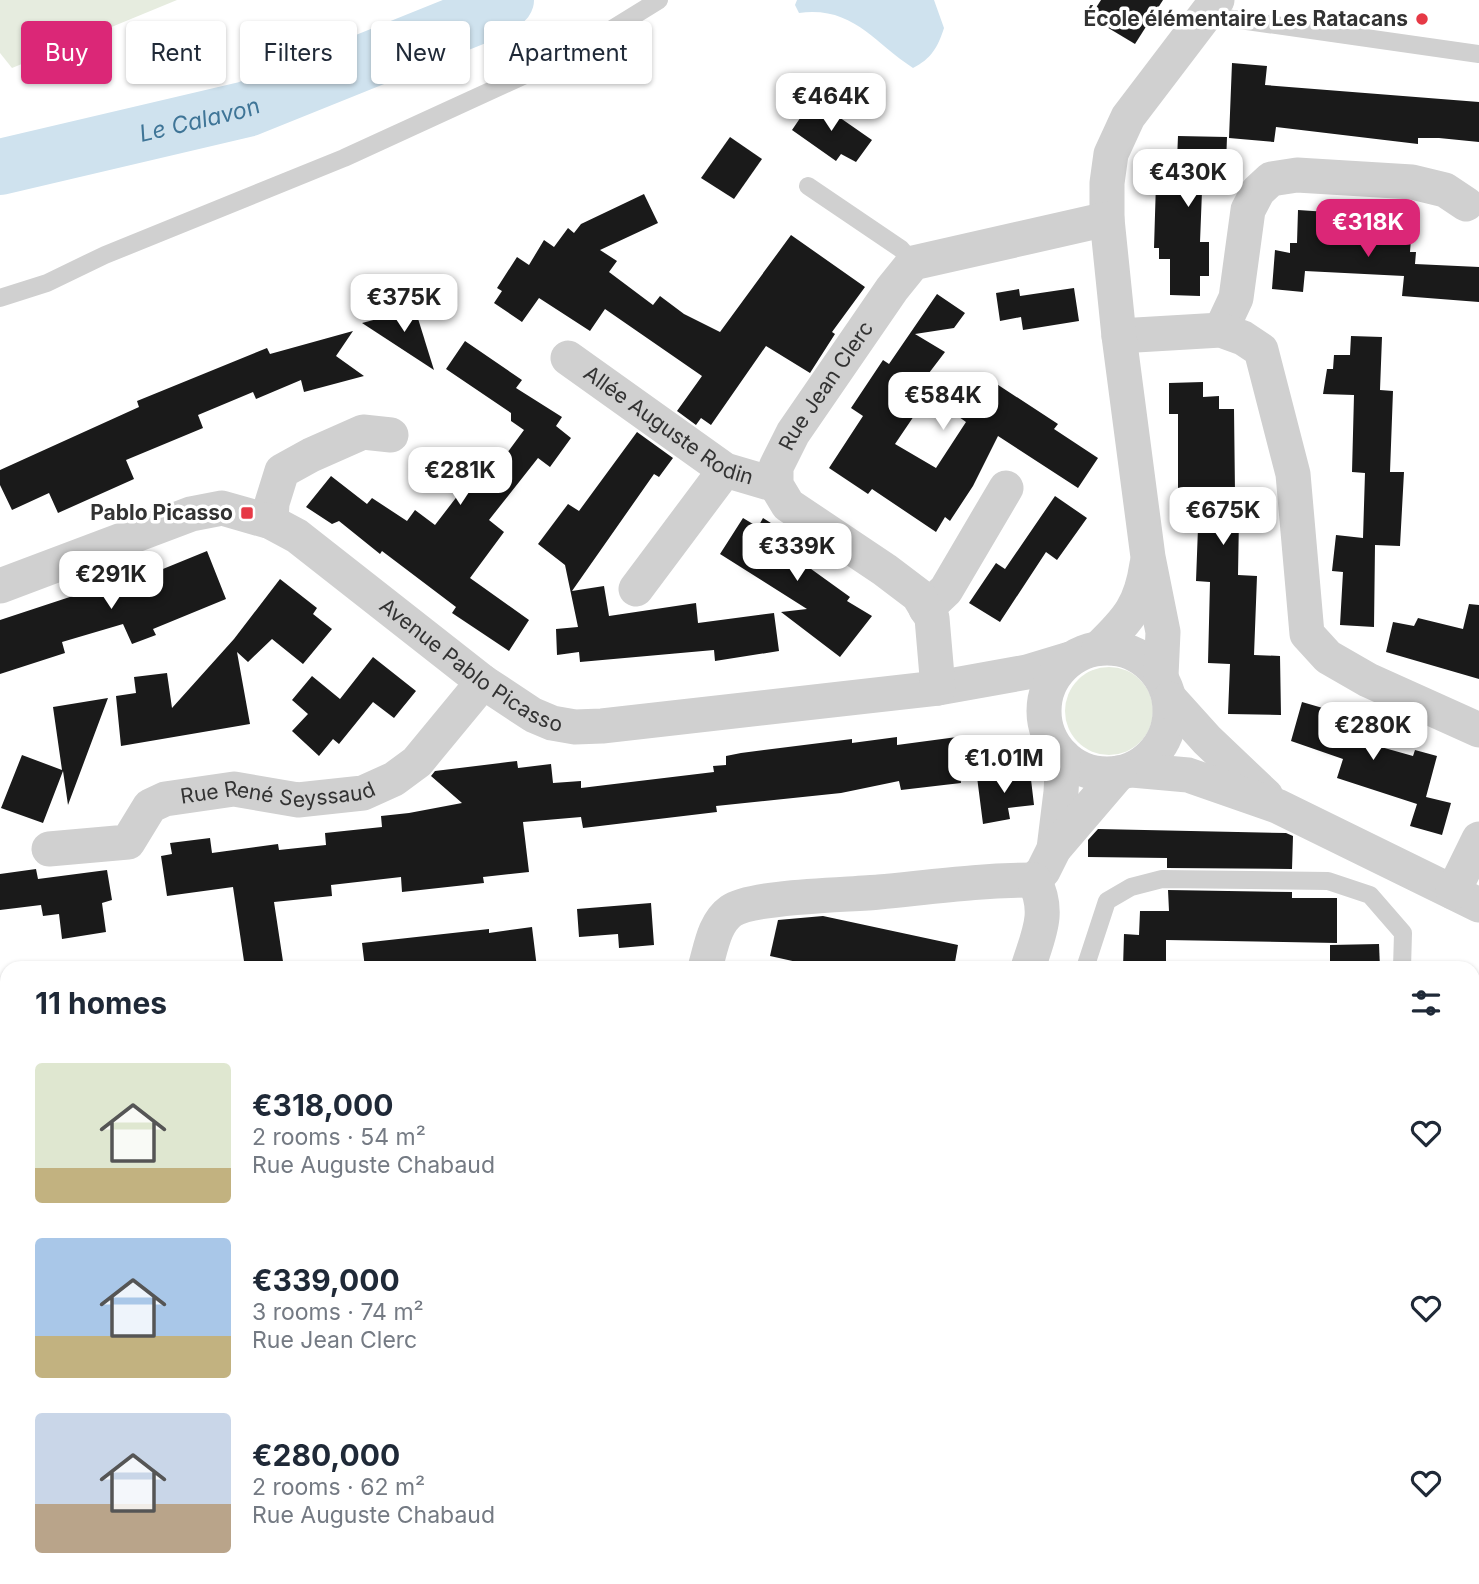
<!DOCTYPE html>
<meta charset="utf-8">
<style>
:root{--surface:#fff;--page:#f6f6f7;--text:#1f2937;--muted:#747a83;--accent:#db2777}
body{margin:0;font-family:Inter,sans-serif;background:var(--page);color:var(--text);height:100vh;display:flex;flex-direction:column;font-size:26px;white-space:nowrap}
*{box-sizing:border-box;margin:0}
p{font-size:23px;color:var(--muted)}
.icon{flex:none;width:38px;height:38px;fill:none;stroke:currentColor;stroke-width:2;stroke-linecap:round;stroke-linejoin:round}
.map{position:relative;flex:1;overflow:hidden}
.details{position:absolute;left:0px;top:961px;width:1480px;height:625px;display:flex;flex-direction:column;background:var(--surface);border-radius:21px 21px 0 0;box-shadow:0 2px 5px #0004}
.details>*{flex:none}
.guide{position:absolute;left:21px;top:21px;width:700px;height:63px;display:flex;gap:14px}
.price{position:absolute;translate:-50% -60px;padding:0 16px;border-radius:14px;background:#fff;color:#222;font-size:23px;line-height:46px;filter:drop-shadow(0 2px 4px #0008)}
.price::after{content:'';position:absolute;left:50%;top:42px;width:21px;height:16px;margin-left:-10px;background:inherit;clip-path:polygon(0 0,100% 0,50% 100%)}
.price.selected{background:var(--accent);color:#fff}
ul{padding:0;list-style:none}
li{display:flex;align-items:center;gap:21px;height:175px;padding:0 35px}
li span{display:grid;place-items:center;flex:none;width:196px;height:140px;border-radius:7px;color:#555}
li>.icon{margin-inline-start:auto}
span .icon{width:84px;height:84px;fill:#fffc;stroke-width:1}
li b{font-size:30px}
h2{display:flex;justify-content:space-between;align-items:center;height:84px;padding:0 35px;font-size:30px}
.chip{padding:0 24px;border-radius:7px;background:var(--surface);box-shadow:0 2px 5px #0004;font-size:24px;line-height:63px}
.chip.selected{background:var(--accent);color:#fff}
.map>svg:first-child{display:block}
.green{fill:#e6ecdf}
.water{fill:#cfe2ee}
.lines{fill:none;stroke-linecap:round;stroke-linejoin:round}
.canal{stroke:#cfe2ee;stroke-width:32}
.river{stroke:#cfe2ee;stroke-width:56}
.building{fill:#1a1a1a}
.service{stroke:#d0d0d0;stroke-width:18}
.minor{stroke:#d0d0d0;stroke-width:35}
.tertiary{stroke:#d0d0d0;stroke-width:38}
.secondary{stroke:#bdbdbd;stroke-width:38}
.poi-dot{fill:#e63946;stroke:#fff;stroke-width:2.5}
.labels{text-anchor:middle;stroke-width:7;stroke-linejoin:round;paint-order:stroke}
.poi-label{font-size:21px;font-weight:bold;fill:#333;stroke:#fff;text-anchor:end}
.street-label{font-size:21px;fill:#333;stroke:#fff}
.water-label{font-size:23px;font-style:italic;fill:#3f7597;stroke:#fff}
</style>
<div class="map">
<svg width="1479" height="1584" viewBox="0 0 1479 1584">
<rect width="100%" height="100%" fill="#fff"/>
<g class="green">
<path d="M0,0H177L12,68L0,53Z"/>
<circle cx="1109" cy="711" r="44"/>
</g>
<path class="water" d="M797,0H934L944,28C938,47 931,59 913,68C873,42 853,6 799,13L795,5Z"/>
<g class="lines">
<path class="canal" d="M462,1584L482,1578"/>
<path class="river" id="s1" d="M0,167L247,109L478,16L506,0"/>
</g>
<g class="building">
<path d="M1101,0H1163L1135,44L1090,17Z"/>
<path d="M1232,63L1267,66L1265,85L1479,102V142L1439,138H1418V144L1276,127L1274,142L1229,138Z"/>
<path d="M813,99L872,140L856,162L841,154L836,161L792,130Z"/>
<path d="M1178,136L1227,137L1225,192L1202,191L1200,242H1209V276H1200V296L1170,295V259H1159V248H1154L1156,182H1163V159L1177,160Z"/>
<path d="M730,137L762,159L734,199L701,178Z"/>
<path d="M644,194L658,223L600,250L617,261L609,272L653,305L660,296L684,314L720,332L791,235L865,287L832,332L835,334L810,373L766,346L711,425L701,418L696,425L677,411L702,376L605,309L590,331L539,298L522,322L494,303L502,291L497,288L517,257L529,265L544,240L554,247L568,228L574,233L581,224Z"/>
<path d="M1298,210L1328,212L1327,223L1382,227V222L1412,226L1410,252H1416L1415,264L1479,267V302L1402,296L1404,276L1305,271L1303,292L1272,289L1275,250L1290,253V243H1297Z"/>
<path d="M1074,288L1079,321L1023,330L1021,317L1000,321L996,293L1019,289L1020,296Z"/>
<path d="M937,294L965,313L954,328L915,334L945,352L929,373L939,379L895,444L936,468L966,422L959,417L986,377L1058,424L1054,429L1098,458L1078,488L998,436L973,486L950,521L945,517L936,532L872,489L868,494L829,468L863,416L851,408L883,360L889,364Z"/>
<path d="M415,309L434,370L362,323Z"/>
<path d="M353,331L336,356L364,376L304,392L301,380L256,399L253,392L198,415L203,428L126,460L134,479L58,513L49,493L12,510L0,485V470L139,407L137,401L267,348L270,354Z"/>
<path d="M1351,336L1382,337L1380,390L1393,391L1390,472H1404L1400,546L1375,545L1374,627L1340,625L1343,572L1332,571L1336,535L1363,538L1365,473L1352,472L1354,395L1323,394L1327,369H1333L1334,355H1350Z"/>
<path d="M465,341L522,380L516,388L562,417L556,426L571,438L550,467L538,458L489,520L504,532L470,578L529,620L509,651L452,613L456,607L382,551L380,554L339,521L332,524L306,507L331,476L367,504L372,498L407,521L415,510L435,525L485,460L496,468L524,430L511,421V413L446,369Z"/>
<path d="M1203,382V397L1219,396V409H1234L1235,493L1255,494L1254,517H1239L1238,575L1257,576L1254,655L1280,656L1281,715L1228,714L1230,664L1208,663L1210,582L1196,581L1199,501L1178,500V414H1169V383Z"/>
<path d="M637,432L673,458L659,477L654,474L572,591L604,586L609,616L696,603L698,623L774,613L779,651L715,661L714,650L580,662L579,652L557,655L556,629L578,627L565,565L538,544L568,504L579,511Z"/>
<path d="M1055,496L1087,518L1057,560L1046,552L1000,622L969,603L996,563L1005,569Z"/>
<path d="M743,518L758,527L763,518L809,547L800,561L850,597L847,601L872,616L840,657L781,612L807,609L720,554Z"/>
<path d="M207,551L226,599L153,629L156,635L132,644L123,624L62,642L65,653L0,674V620L91,590L155,563L158,571Z"/>
<path d="M280,579L317,608L313,614L332,629L303,664L272,639L248,662L237,652L250,724L121,746L116,696L136,693L134,677L167,673L172,708L234,639Z"/>
<path d="M1469,604L1479,605V679L1386,652L1393,622L1414,626L1418,618L1463,629Z"/>
<path d="M373,657L416,691L394,718L373,702L339,744L333,739L319,756L292,731L308,714L292,700L312,676L340,699Z"/>
<path d="M108,698L68,805L63,771L43,823L1,808L22,755L62,770L53,707Z"/>
<path d="M1302,702L1340,713L1342,707L1365,713L1356,740L1413,756L1415,750L1437,756L1426,797L1451,803L1442,835L1410,826L1417,804L1337,778L1343,759L1291,741Z"/>
<path d="M897,737V745L957,737L961,783L901,790L899,781L841,793L716,806L717,812L583,828L581,817L523,822L529,872L483,877L484,883L402,892L401,877L331,885L332,896L274,902L284,968H245L233,887L167,896L161,856L172,854L170,843L210,838L212,853L278,844L279,850L326,845L325,833L382,827L381,816L409,813L462,803L431,776L435,771L517,761L518,768L551,764L553,783L581,781V788L714,772L713,766L726,765V756L741,753L852,739V743Z"/>
<path d="M1030,771L1034,805L1008,808L1010,819L983,824L977,777Z"/>
<path d="M1098,829L1286,833L1293,836L1292,869L1167,868V858L1088,857V840Z"/>
<path d="M36,869L38,879L107,870L112,900L102,903L106,932L62,939L59,914L43,916L41,905L0,910V874Z"/>
<path d="M1168,890L1292,892V898H1337V943L1166,940V968H1123L1124,934L1139,935L1140,911H1169Z"/>
<path d="M651,903L654,945L619,948L618,934L579,937L577,909Z"/>
<path d="M823,916L958,945L954,968H824L770,956L778,920Z"/>
<path d="M532,927L537,968H365L362,943L489,929V933Z"/>
<path d="M1379,944L1380,968H1330V945Z"/>
</g>
<g class="lines">
<g class="service">
<path d="M1205,15L1479,54"/>
<path d="M808,186L901,249L913,263"/>
<path d="M0,298L47,283L105,255L344,158L575,52L659,0"/>
<path d="M1085,968L1107,901L1131,887L1162,879L1328,881L1370,895L1403,933L1402,968"/>
<path d="M824,1578L826,1584"/>
<path d="M906,1584L923,1578"/>
</g>
<g class="minor">
<path d="M1221,330L1236,298L1248,210L1258,191L1271,179L1297,175L1412,182L1445,190L1466,204"/>
<path d="M1119,336L1221,330L1243,338L1261,350L1293,474L1307,634L1328,657L1368,680L1479,730"/>
<path id="s2" d="M568,358L725,470L776,485"/>
<path d="M271,522L272,503L282,471L311,455L363,432L391,435"/>
<path id="s3" d="M0,586L191,514L222,508L271,522L297,536L483,682L533,715L552,723L575,727L602,726L938,688L1027,672L1070,659"/>
<path d="M636,589L725,470"/>
<path d="M926,609L946,590L1006,488"/>
<circle cx="1107" cy="711" r="63"/>
<path d="M1099,648C1129,619 1141,605 1147,564"/>
<path d="M1161,676L1163,632L1148,557L1119,336L1107,219V183L1111,154L1128,117L1217,0"/>
<path id="s4" d="M938,688L932,618L918,595L885,570L788,505L776,485V467L793,433L892,289L913,263L1107,219"/>
<path d="M1170,699L1207,740L1266,796"/>
<path d="M1132,770L1188,775L1277,806L1479,905"/>
<path id="s5" d="M49,849L128,842L150,806L165,799L234,789L298,800L363,793L394,779L417,762L483,682"/>
<path d="M1054,849L1061,792L1063,756"/>
<path d="M1034,880L1043,871L1054,849L1119,773"/>
<path d="M1453,892L1479,839"/>
<path d="M705,968C711,948 714,923 731,911C752,896 848,895 879,892C931,887 981,880 1034,880"/>
<path d="M1028,968C1038,935 1051,913 1034,880"/>
<path d="M0,1280L7,1279"/>
</g>
<path class="tertiary" d="M1164,1584L1166,1578"/>
<g class="secondary">
<path d="M1474,1411L1479,1410"/>
<path d="M1474,1446L1479,1445"/>
<path d="M1016,1584L1027,1578"/>
<path d="M1085,1584L1100,1578"/>
</g>
</g>
<g class="poi-dot">
<circle cx="1422" cy="19" r="7"/>
<rect x="240" y="506" width="14" height="14" rx="3.5"/>
</g>
<g class="labels">
<g class="poi-label">
<text x="1408" y="26">École élémentaire Les Ratacans</text>
<text x="233" y="520">Pablo Picasso</text>
</g>
<g class="street-label">
<text dy="7" stroke="none"><textPath href="#s4" startOffset="392">Rue Jean Clerc</textPath></text>
<text dy="7" stroke="none"><textPath href="#s2" startOffset="122">Allée Auguste Rodin</textPath></text>
<text dy="7" stroke="none"><textPath href="#s3" startOffset="534">Avenue Pablo Picasso</textPath></text>
<text dy="7" stroke="none"><textPath href="#s5" startOffset="252">Rue René Seyssaud</textPath></text>
</g>
<g class="water-label">
<text dy="8" stroke="none"><textPath href="#s1" startOffset="205">Le Calavon</textPath></text>
</g>
</g>
</svg>
<b class="price" style="left:831px;top:133px">€464K</b>
<b class="price" style="left:1188px;top:209px">€430K</b>
<b class="price selected" style="left:1368px;top:259px">€318K</b>
<b class="price" style="left:404px;top:334px">€375K</b>
<b class="price" style="left:943px;top:432px">€584K</b>
<b class="price" style="left:460px;top:507px">€281K</b>
<b class="price" style="left:1223px;top:547px">€675K</b>
<b class="price" style="left:797px;top:583px">€339K</b>
<b class="price" style="left:111px;top:611px">€291K</b>
<b class="price" style="left:1373px;top:762px">€280K</b>
<b class="price" style="left:1004px;top:795px">€1.01M</b>
<div class="guide">
<a class="chip selected">Buy</a>
<a class="chip">Rent</a>
<a class="chip">Filters</a>
<a class="chip">New</a>
<a class="chip">Apartment</a>
</div>
<section class="details">
<h2>11 homes<svg class="icon" aria-label="filters" viewBox="0 0 24 24"><path d="M4 7h16M4 17h16"/><circle cx="9" cy="7" r="2"/><circle cx="15" cy="17" r="2"/></svg></h2>
<ul>
<li><span style="background:linear-gradient(#dfe7d0 75%,#c2b280 0)"><svg class="icon" aria-label="home" viewBox="0 0 24 24"><path d="M3 11l9-7 9 7M6 9v11h12V9"/></svg></span><div><b>€318,000</b><p>2 rooms · 54 m²</p><p>Rue Auguste Chabaud</p></div><svg class="icon" aria-label="heart" viewBox="0 0 24 24"><path d="M12 20l-8-8c-3-5 5-10 8-4 3-6 11-1 8 4z"/></svg></li>
<li><span style="background:linear-gradient(#a9c7e8 70%,#c2b280 0)"><svg class="icon" aria-label="home" viewBox="0 0 24 24"><path d="M3 11l9-7 9 7M6 9v11h12V9"/></svg></span><div><b>€339,000</b><p>3 rooms · 74 m²</p><p>Rue Jean Clerc</p></div><svg class="icon" aria-label="heart" viewBox="0 0 24 24"><path d="M12 20l-8-8c-3-5 5-10 8-4 3-6 11-1 8 4z"/></svg></li>
<li><span style="background:linear-gradient(#c9d6e8 65%,#b9a48a 0)"><svg class="icon" aria-label="home" viewBox="0 0 24 24"><path d="M3 11l9-7 9 7M6 9v11h12V9"/></svg></span><div><b>€280,000</b><p>2 rooms · 62 m²</p><p>Rue Auguste Chabaud</p></div><svg class="icon" aria-label="heart" viewBox="0 0 24 24"><path d="M12 20l-8-8c-3-5 5-10 8-4 3-6 11-1 8 4z"/></svg></li>
</ul>
</section>
</div>
